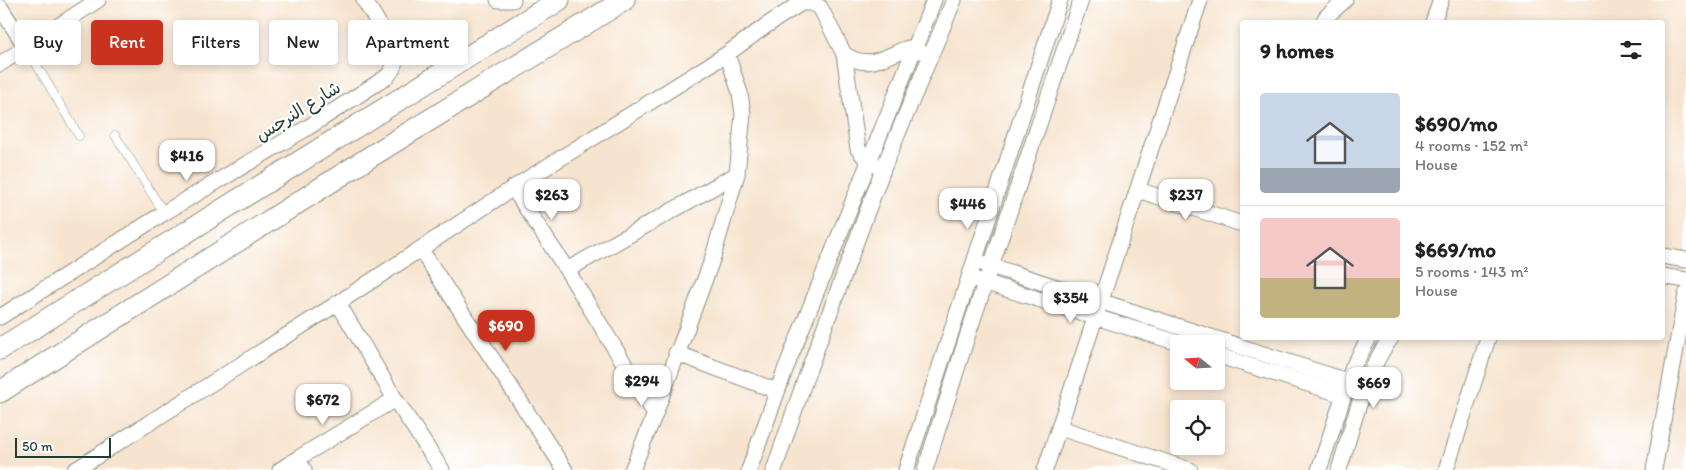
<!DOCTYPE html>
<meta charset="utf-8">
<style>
:root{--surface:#fff;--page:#f2f2f2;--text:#222;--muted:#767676;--line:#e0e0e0;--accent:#c8321e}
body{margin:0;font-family:Itim,"Playpen Sans Arabic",sans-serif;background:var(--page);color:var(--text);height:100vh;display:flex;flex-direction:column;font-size:19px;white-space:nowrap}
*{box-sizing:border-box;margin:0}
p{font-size:16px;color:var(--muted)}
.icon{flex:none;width:28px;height:28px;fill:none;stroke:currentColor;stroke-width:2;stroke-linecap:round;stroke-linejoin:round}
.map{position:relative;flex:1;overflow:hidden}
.drawer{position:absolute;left:1240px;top:20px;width:425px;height:320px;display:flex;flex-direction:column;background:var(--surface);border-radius:5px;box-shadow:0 2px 8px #0003}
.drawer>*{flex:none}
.top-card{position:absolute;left:15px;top:20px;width:475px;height:45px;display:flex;gap:10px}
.needle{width:32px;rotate:288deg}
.buttons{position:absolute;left:1170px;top:335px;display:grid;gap:10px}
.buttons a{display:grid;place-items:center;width:55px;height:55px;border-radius:5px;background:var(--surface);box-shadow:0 2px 8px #0003;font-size:25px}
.scale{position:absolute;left:15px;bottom:12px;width:96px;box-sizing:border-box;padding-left:5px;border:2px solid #1f3d34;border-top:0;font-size:14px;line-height:18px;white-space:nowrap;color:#1f3d34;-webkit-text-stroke:4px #fff;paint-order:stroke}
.price{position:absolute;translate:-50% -42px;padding:0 11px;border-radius:10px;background:#fff;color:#222;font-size:16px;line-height:32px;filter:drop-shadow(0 1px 2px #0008)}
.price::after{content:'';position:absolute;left:50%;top:30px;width:15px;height:11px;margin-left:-8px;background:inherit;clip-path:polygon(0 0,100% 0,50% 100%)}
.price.active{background:var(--accent);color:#fff}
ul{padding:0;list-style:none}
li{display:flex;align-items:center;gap:15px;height:125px;padding:0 20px}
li+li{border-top:1px solid var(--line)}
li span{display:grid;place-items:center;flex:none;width:140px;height:100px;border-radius:5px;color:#555}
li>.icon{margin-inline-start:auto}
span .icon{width:60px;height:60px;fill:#fffc;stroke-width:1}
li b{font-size:21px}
h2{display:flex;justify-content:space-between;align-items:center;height:60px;padding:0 20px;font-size:21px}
.chip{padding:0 18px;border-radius:5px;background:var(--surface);box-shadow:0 2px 8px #0003;font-size:18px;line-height:45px}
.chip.active{background:var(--accent);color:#fff}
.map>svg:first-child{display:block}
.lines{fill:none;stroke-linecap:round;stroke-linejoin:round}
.lane-casing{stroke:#8b9082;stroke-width:9}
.street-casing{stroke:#8b9082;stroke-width:17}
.secondary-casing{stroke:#8b9082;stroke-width:23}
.lane{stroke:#fff;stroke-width:8}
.street{stroke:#fff;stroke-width:15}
.secondary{stroke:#fff;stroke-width:21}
.labels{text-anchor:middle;stroke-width:4.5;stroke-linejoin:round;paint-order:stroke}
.street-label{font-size:18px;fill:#1f3d34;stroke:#fff}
</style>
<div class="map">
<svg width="1686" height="470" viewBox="0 0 1686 470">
<rect width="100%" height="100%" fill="#fff"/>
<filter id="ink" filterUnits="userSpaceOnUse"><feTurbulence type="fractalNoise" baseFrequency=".02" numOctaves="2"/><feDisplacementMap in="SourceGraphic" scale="10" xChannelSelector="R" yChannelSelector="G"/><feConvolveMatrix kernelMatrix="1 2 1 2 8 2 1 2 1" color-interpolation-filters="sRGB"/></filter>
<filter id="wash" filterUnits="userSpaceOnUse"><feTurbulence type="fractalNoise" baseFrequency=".0096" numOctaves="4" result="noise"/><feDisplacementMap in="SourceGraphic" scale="20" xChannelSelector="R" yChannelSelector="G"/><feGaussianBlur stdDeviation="1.12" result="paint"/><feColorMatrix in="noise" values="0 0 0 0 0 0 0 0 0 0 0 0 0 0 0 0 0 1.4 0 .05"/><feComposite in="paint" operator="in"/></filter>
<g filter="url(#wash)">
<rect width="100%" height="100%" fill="#f7e4cf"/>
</g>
<g filter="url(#ink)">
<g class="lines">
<g class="lane-casing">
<g id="lane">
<path d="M26,47L79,136"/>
<path d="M115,135L164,213"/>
</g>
</g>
<g class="street-casing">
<g id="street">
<path d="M498,0H513"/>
<path d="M0,7L26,47"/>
<path d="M1323,22L1326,17L1345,0"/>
<path d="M1433,22L1441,0"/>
<path d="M844,54C867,70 883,58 905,49L909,48L920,51"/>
<path d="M0,64L98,0"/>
<path d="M513,188L567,270"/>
<path d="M1138,190L1242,224"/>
<path d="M421,250L565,470"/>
<path d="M1662,256L1686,260"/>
<path d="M982,263L1347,381"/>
<path d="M1662,276L1686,280"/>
<path d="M977,280L1182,344"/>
<path d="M338,303L395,399L442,470"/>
<path d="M0,317L164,213L307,128L385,78C396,69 397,59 392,45L364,0"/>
<path d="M676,353L777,391"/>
<path d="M1216,355L1343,395"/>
<path d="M655,414L567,270L737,174"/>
<path d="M1060,428L1190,470"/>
<path d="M75,470L338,303L513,188L727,54L767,25L801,3H811L820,7L844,54L858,149L868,161L883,169"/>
<path d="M280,470L297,459"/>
<path d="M304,470L297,459L395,399"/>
<path d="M632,470L655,414L712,260L737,174L743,114L740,93L727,54"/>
<path d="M749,470L785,370L934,0"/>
<path d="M774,470L806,377L883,169L954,0"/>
<path d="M906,470L1060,0"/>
<path d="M925,470L967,337L1081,0"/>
<path d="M1045,470L1200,0"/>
<path d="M1319,470L1353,367L1369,338"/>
<path d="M1339,470C1352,429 1365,371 1391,338"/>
<path d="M1446,470L1488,338"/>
<path d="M1654,470L1686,294"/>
</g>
</g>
<g class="secondary-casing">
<g id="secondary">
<path d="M0,349C186,232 373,116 559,0"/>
<path d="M0,392L373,155L624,0"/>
</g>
</g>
<use href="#lane" class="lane"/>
<use href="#street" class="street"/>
<use href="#secondary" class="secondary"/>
</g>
</g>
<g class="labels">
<g class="street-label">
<text transform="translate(298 111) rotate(-32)" y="6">شارع النرجس</text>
</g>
</g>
</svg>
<div class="buttons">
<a><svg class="needle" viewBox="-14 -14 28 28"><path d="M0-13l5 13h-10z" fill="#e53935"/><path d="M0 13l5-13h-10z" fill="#767676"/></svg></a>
<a><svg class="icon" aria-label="locate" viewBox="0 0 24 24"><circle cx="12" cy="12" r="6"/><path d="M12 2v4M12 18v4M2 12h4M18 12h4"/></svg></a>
</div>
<div class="scale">50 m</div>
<b class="price" style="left:187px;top:182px">$416</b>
<b class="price" style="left:552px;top:221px">$263</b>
<b class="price" style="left:1186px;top:221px">$237</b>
<b class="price" style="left:968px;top:230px">$446</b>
<b class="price" style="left:1071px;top:324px">$354</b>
<b class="price active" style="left:506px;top:352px">$690</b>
<b class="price" style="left:642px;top:407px">$294</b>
<b class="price" style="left:1374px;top:409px">$669</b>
<b class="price" style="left:323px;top:426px">$672</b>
<div class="top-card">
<a class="chip">Buy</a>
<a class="chip active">Rent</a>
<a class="chip">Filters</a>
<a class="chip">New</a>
<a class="chip">Apartment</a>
</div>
<section class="drawer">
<h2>9 homes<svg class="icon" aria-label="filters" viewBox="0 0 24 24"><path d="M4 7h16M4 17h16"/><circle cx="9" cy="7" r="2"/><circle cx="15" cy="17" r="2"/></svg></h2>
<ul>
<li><span style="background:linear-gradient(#c9d6e8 75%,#9aa5b1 0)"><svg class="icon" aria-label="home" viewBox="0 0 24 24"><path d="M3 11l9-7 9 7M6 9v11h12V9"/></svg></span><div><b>$690/mo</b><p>4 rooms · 152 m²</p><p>House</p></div></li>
<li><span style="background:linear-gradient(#f6c9c9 60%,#c2b280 0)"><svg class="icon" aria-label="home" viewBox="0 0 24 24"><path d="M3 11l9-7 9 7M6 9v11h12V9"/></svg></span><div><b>$669/mo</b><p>5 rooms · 143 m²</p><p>House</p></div></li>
</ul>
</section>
</div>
